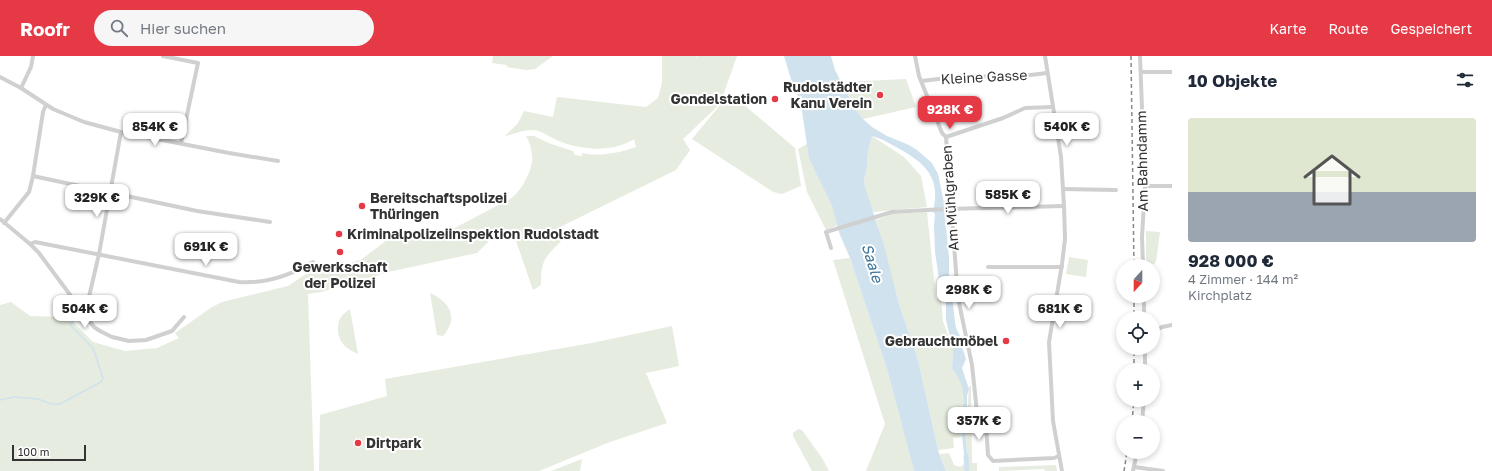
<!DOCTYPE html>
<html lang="de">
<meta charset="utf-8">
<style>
:root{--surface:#fff;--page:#f6f6f7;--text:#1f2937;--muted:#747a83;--line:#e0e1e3;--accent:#e63946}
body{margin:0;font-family:"Golos Text",sans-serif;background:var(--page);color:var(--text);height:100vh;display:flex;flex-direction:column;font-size:15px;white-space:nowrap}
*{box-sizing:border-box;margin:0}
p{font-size:13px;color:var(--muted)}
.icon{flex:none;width:22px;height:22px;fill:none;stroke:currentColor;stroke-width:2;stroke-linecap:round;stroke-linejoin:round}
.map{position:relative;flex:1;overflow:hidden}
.panel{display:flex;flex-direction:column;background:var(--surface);width:320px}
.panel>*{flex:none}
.needle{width:26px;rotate:201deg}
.buttons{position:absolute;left:1116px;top:203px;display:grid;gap:8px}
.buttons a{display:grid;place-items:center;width:44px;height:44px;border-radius:50%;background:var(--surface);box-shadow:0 2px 6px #0003;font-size:20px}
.scale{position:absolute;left:12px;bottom:10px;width:74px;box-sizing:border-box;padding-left:4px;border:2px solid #333;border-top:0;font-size:11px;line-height:14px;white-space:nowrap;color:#333;-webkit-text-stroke:3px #fff;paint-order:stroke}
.price{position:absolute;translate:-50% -34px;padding:0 9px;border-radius:8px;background:#fff;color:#222;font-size:13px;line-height:26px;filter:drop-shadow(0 1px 2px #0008)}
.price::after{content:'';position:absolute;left:50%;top:24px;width:12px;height:9px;margin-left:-6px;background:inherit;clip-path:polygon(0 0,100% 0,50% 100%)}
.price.selected{background:var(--accent);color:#fff}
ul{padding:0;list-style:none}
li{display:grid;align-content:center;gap:8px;height:212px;padding:0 16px}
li+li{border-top:1px solid var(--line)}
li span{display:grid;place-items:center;height:124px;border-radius:4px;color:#555}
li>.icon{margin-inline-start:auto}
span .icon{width:72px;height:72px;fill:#fffc;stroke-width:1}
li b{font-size:17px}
h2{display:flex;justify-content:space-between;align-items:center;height:48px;padding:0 16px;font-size:17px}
header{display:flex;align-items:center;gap:24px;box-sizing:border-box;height:56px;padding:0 20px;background:var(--accent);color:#fff}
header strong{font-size:19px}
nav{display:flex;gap:22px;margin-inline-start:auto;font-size:14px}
.search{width:280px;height:36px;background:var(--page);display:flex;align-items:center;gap:10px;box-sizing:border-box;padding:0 14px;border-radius:22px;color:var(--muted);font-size:15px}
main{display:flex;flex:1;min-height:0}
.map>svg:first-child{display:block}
.green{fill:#e6ecdf}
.water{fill:#cfe2ee}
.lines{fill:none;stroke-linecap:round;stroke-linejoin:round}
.stream{stroke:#cfe2ee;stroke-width:1.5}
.canal{stroke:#cfe2ee;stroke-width:5}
.street{stroke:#d0d0d0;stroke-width:4}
.rail{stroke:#888;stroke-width:1.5;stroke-dasharray:4 3;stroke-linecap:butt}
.poi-dot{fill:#e63946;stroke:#fff;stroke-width:1.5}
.labels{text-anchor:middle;stroke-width:4;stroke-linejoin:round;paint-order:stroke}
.street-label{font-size:14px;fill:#333;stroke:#fff}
.poi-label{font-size:14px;font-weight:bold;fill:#333;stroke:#fff;text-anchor:end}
.water-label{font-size:15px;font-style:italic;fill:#3f7597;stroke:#fff}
</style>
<header>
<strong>Roofr</strong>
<div class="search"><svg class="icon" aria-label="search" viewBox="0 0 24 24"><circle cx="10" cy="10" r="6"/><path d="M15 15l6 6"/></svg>Hier suchen</div>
<nav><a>Karte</a><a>Route</a><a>Gespeichert</a></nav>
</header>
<main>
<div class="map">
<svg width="1172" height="415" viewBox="0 0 1172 415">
<rect width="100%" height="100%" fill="#fff"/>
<g class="green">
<path d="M493,0H553L535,13L526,14L507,11V9L492,7Z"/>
<path d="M662,0H697L696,3L698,0H737L720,48L683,83L690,94L676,114L560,171L565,181C548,199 540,202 541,229L533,234L514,179L508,173L500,174L477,197L388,216L321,236L308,238L314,415H0V249L11,246L30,260L68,261L93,286L125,295L157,292L179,282L175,277L212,251L222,246L288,230L312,214L335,213L362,203L387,184L449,175L510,143C520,137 531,117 532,105C533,98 530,86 526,80H534L551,88L573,95L575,99L582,100V97C600,101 619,97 636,91L634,83C612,97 582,94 559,85C551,82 541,74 533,74C524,74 514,78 505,80L518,67L524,55L553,61L557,41L646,51L658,42L662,27Z"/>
<path d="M906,23L916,51L863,63L856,54L842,26Z"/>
<path d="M730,37L795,92L801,130L782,138L773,136L692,83Z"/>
<path d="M872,80L904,101L921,120L927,151L873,156L866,138L864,124L867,111L868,95Z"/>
<path d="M807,88L809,103L832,150L838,169L826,174L807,136L798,93Z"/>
<path d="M927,156L936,243L941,242L943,265L953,293L952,313C972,334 959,356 962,381L953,382L954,392L938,394L918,304L899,248L876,164L892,158Z"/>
<path d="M1146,175L1160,176L1156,206L1154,208L1146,209Z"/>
<path d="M196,178L206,180L209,184L208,191L201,190L200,195L187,193L190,186L192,180Z"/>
<path d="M1069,201L1088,204L1086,221L1066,218Z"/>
<path d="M850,202L887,313L914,415H866L885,368L833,204Z"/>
<path d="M430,237C450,246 459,262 443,280L437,279Z"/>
<path d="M350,253L358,298C347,293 338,287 338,273C338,269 338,265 341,261C343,258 347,255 350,253Z"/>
<path d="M672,270L679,310L646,317L667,367L610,386L539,415H319L320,359L387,340L385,323L592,287Z"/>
<path d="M969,330H971L972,407H977V415H946L940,398L949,397L954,409L960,411L968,406L965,375L969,366L967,360Z"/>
<path d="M798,373L802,374L822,402L829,415H812L793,380V377Z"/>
<path d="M582,403L580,415H551Z"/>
<path d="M1056,409L1057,415H1045L1044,413L999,415V411Z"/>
</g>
<path class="water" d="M784,0H831L835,14L856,54L863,63L872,71L887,80L909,89L917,94L932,107L938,118L944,147L945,161L949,201V225L951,231L955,266L956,272L961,282L962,291L966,303L962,312L969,333L967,340V360L969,361V366L965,376L968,406L967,407L965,406C964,396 962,385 962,375C961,351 970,333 952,313L953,293L946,264V244L939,237L940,230L935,196L934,169L935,158L933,156C941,121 926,108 898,92C890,88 881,82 872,80L868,95L867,111L864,124L865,131L885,193L899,248L918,304L938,394L946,415H914L887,313L850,202L840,179L832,150L809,103L801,48L791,23Z"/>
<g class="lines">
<path class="stream" d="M0,344L14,341L38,343L51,348H60L101,326L103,322L93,292L70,269L78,261"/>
<path class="canal" d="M966,400L967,415"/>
<g class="street">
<path d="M163,0L198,7L181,87"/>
<path d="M915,0L919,20L942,77L946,81L958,242L972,309L977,356L986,368L988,399L993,405L1054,402L1059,400"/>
<path d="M1045,0L1061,101L1064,150L1065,183L1062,208L1049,286L1053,365L1062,415"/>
<path d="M1140,0L1145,130L1142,181L1143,210"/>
<path d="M1141,16H1172"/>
<path d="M0,21L21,32L53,53L84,66L121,76L229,97L278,105"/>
<path d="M921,25L965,20L1013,21L1047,17"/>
<path d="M21,32L31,11L33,0"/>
<path d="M946,81L1003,62L1025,52L1052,51"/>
<path d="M33,120L197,155L270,166"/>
<path d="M1145,130H1172"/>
<path d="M1063,133L1116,134"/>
<path d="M0,163L30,188L35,186L239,226C265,228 291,219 313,206"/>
<path d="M4,167L29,136L33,120L43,56L46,49"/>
<path d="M30,188L39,197L94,271L100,275L112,281L129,285L146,284L172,275L184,261"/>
<path d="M831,192L826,176L892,156L945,153L1064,150"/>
<path d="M988,211H1062"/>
<path d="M1144,240V262"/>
<path d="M81,254L88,245L99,198L121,76"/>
<path d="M1153,276L1162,271L1172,269"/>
<path d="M1145,314V292"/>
<path d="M1142,366L1144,344"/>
<path d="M1134,411L1163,415"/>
<path d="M1133,415L1137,396"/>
</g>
<g class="rail">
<path d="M1131,0L1134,210"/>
<path d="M1134,240V262"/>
<path d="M1134,314V292"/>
<path d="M1132,366L1134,344"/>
<path d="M1124,415L1127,396"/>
</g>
</g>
<g class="poi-dot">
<circle cx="880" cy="39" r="4"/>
<circle cx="775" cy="43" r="4"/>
<circle cx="362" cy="150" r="4"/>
<circle cx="339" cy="178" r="4"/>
<circle cx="340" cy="196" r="4"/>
<circle cx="1006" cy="285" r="4"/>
<circle cx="358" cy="387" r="4"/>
</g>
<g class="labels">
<g class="street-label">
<text transform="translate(984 21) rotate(-3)" y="5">Kleine Gasse</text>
<text transform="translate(1142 105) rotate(-91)" y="5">Am Bahndamm</text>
<text transform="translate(950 142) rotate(-94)" y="5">Am Mühlgraben</text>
</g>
<g class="poi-label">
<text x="872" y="36">Rudolstädter<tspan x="872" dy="16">Kanu Verein</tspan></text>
<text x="767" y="48">Gondelstation</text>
<text x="370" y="147" text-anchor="start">Bereitschaftspolizei<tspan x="370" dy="16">Thüringen</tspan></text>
<text x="347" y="183" text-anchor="start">Kriminalpolizeiinspektion Rudolstadt</text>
<text x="340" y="216" text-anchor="middle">Gewerkschaft<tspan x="340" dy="16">der Polizei</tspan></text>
<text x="998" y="290">Gebrauchtmöbel</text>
<text x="366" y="392" text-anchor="start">Dirtpark</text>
</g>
<g class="water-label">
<text transform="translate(872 207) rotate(73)" y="5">Saale</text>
</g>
</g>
</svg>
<div class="buttons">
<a><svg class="needle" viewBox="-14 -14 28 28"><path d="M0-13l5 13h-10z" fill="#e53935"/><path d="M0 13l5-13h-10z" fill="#747a83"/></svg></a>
<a><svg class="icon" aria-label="locate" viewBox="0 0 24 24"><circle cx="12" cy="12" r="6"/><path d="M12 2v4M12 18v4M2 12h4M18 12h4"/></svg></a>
<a>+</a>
<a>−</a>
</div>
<div class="scale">100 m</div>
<b class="price selected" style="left:950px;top:74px">928K €</b>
<b class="price" style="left:155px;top:91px">854K €</b>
<b class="price" style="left:1067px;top:91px">540K €</b>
<b class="price" style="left:1008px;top:159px">585K €</b>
<b class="price" style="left:97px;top:162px">329K €</b>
<b class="price" style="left:206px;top:211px">691K €</b>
<b class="price" style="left:969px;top:254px">298K €</b>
<b class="price" style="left:85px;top:273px">504K €</b>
<b class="price" style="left:1060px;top:273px">681K €</b>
<b class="price" style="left:979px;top:385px">357K €</b>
</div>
<section class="panel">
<h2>10 Objekte<svg class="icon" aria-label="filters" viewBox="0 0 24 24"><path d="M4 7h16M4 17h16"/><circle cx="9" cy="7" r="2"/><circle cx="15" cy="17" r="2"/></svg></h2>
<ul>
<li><span style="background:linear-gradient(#dfe7d0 60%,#9aa5b1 0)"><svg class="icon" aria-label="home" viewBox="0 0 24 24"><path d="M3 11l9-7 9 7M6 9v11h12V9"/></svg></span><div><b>928 000 €</b><p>4 Zimmer · 144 m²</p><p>Kirchplatz</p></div></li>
</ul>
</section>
</main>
